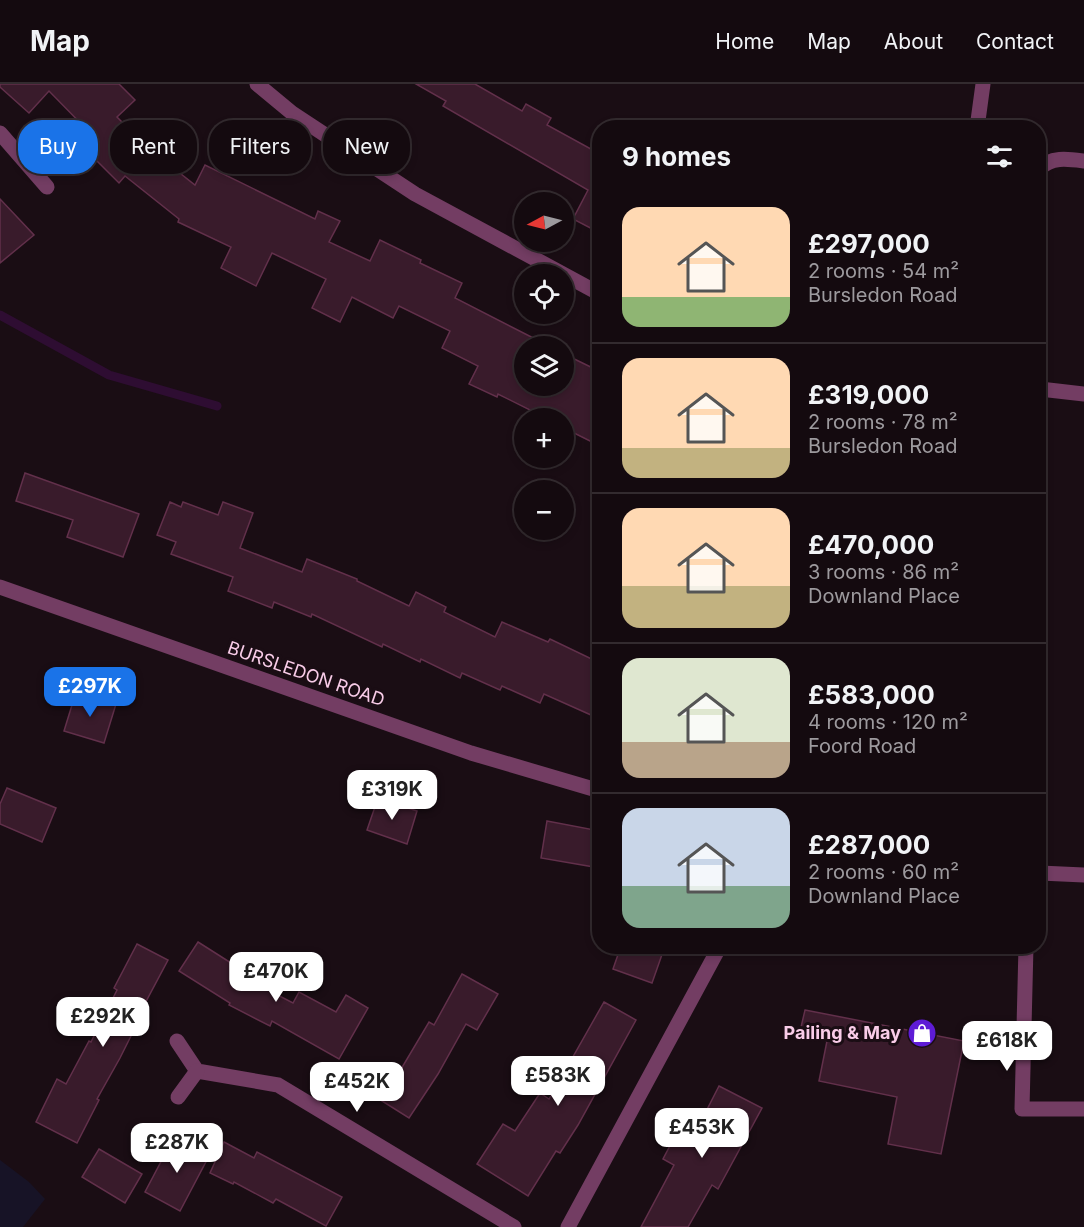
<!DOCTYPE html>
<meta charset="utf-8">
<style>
:root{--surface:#140a0f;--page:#1d1318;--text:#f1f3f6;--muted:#9d9a9e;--line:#332b2f;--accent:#1a73e8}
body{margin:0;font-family:Inter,sans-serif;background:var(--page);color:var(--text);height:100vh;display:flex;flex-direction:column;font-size:22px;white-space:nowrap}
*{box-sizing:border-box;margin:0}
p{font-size:20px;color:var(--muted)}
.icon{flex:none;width:33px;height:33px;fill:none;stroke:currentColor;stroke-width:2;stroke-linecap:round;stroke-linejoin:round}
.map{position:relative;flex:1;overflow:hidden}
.panel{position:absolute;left:592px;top:36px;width:454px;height:834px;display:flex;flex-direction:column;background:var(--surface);border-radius:24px;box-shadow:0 3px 9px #0003,0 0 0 2px var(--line)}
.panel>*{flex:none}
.banner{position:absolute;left:18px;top:36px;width:484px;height:54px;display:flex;gap:12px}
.needle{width:39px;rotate:263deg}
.controls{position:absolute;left:514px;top:108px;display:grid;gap:12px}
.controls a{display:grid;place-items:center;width:60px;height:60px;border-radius:50%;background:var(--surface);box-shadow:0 3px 9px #0003,0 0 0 2px var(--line);font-size:30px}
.price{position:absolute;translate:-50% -51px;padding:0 14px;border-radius:12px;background:#fff;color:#222;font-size:20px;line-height:39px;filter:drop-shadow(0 2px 3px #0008)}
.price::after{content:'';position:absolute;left:50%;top:36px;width:18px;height:14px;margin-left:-9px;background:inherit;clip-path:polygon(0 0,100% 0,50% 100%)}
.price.on{background:var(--accent);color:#fff}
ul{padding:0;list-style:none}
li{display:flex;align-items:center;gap:18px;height:150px;padding:0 30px}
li+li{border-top:2px solid var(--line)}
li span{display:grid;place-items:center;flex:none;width:168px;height:120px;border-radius:18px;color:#555}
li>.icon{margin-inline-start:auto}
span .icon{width:72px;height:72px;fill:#fffc;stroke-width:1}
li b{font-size:26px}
h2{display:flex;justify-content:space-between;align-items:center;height:72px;padding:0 30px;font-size:26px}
.chip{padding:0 21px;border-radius:24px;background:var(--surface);box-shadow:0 3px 9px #0003,0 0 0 2px var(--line);font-size:21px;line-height:54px}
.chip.on{background:var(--accent);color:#fff}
header{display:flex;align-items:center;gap:36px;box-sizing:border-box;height:84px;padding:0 30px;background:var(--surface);border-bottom:2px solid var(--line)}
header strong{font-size:28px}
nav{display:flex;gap:33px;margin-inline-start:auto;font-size:21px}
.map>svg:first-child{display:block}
.green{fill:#171326}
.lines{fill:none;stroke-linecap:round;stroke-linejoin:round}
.stream{stroke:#2e0d32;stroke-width:9}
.building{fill:#391b2b;stroke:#62304b;stroke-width:1.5}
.minor{stroke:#733d63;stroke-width:15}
.labels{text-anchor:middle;stroke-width:6;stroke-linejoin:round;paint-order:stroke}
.street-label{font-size:18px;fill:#f9cce8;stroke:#1a0d14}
.poi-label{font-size:18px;font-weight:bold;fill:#f9cce8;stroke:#1a0d14;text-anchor:end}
</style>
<header>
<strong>Map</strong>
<nav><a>Home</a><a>Map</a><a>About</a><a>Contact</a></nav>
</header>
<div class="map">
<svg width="1084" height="1143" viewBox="0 0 1084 1143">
<rect width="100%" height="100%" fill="#1a0d14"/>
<path class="green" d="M0,1076L29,1098L45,1115L23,1143H0Z"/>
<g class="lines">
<path class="stream" d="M0,231L109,291L217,322"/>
</g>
<g class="building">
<path d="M0,0H119L135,16L117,33L147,63L195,101L205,81L315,135L318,127L340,137L329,158L370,177L380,156L421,176L420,179L462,199L455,214L549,262H525V302H564V270L599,287L600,362L564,344V334H546L498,310L497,313L469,300L478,282L442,264L450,247L399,222L393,234L352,213L340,238L312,224L326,195L272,169L256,202L221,184L231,163L178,138L179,135L125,92L119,99L88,68L99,58L49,7L29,29L0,3Z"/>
<path d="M416,0H475L522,27L526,20L551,34L547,41L600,70V149L573,135L588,106L443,22L446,17Z"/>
<path d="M0,115L34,151L0,179Z"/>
<path d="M25,389L139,430L123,473L67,453L73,436L16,417Z"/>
<path d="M170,418L181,423L183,418L218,431L223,418L253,429L240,464L302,488L307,475L357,495V497L409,522L416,508L446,523L444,528L495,553L502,538L548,558L550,555L600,579V635L544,610L540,619L502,602L500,606L462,589L460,594L421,575L420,578L383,560L382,563L312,530L311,533L274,518L272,524L228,507L233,493L171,470L176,458L157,451Z"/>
<path d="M76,608L116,620L104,659L64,647Z"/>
<path d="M7,704L56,724L42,758L0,740V720Z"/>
<path d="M378,714L417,727L407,760L367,746Z"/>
<path d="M547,737L600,747V784L541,774Z"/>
<path d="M198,858L239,884L235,889L293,919L299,908L336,928L346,911L368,924L339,975L272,937L270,942L229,921L230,919L179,887Z"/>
<path d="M137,860L168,876L141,927L143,928L120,974L97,1015L99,1016L77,1059L36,1038L57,995L66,1000L89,957L91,958L117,906L114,904Z"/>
<path d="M621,862H665L652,899L613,885Z"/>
<path d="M462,890L498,910L477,946L466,940L438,990L409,1034L382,1017L429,938L434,941Z"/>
<path d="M604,918L636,936L578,1041L560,1069L556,1067L528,1112L477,1080L503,1040L515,1047L540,1009L549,1015Z"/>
<path d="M805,926L964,957L941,1070L888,1060L897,1013L819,997L827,957L799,952Z"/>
<path d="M719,1002L762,1024L718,1105L712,1101L688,1143H641L674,1081L663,1075L682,1039L696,1047Z"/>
<path d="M174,1053L209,1072L180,1127L145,1108Z"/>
<path d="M224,1058L254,1074L257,1068L342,1113L326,1142L276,1115L273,1119L234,1098L233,1100L210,1089Z"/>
<path d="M99,1065L142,1090L125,1119L82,1093Z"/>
</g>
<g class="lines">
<g class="minor">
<path d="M257,0L292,29L415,110L600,210"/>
<path d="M977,44L983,0"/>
<path d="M0,49L47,103"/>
<path d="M1040,85C1050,72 1069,75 1084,77"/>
<path d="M1040,305L1084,310"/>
<path d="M0,503L471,669L600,707"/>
<path d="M1040,789L1084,791"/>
<path d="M1026,862L1022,1025H1084"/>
<path d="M177,957L197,987L278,1001L514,1143"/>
<path d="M178,1013L197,987"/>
<path d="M568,1143L720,862"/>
</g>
</g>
<defs>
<g id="shop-disc" transform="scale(1.5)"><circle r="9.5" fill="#5e1bd6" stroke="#1a0d14"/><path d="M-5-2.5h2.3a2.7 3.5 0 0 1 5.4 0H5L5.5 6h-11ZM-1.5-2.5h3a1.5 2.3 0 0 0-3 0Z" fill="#fff"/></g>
</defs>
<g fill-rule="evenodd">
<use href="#shop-disc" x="922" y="949"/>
</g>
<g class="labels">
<g class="street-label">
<text transform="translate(306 590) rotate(19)" y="6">BURSLEDON ROAD</text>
</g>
<g class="poi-label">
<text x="901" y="955">Pailing &amp; May</text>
</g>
</g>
</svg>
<div class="controls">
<a><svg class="needle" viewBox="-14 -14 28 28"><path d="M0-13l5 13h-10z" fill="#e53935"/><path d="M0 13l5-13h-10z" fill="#9d9a9e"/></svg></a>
<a><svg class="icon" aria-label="locate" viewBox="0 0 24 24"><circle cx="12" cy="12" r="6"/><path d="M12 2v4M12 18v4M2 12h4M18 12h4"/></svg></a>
<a><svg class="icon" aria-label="layers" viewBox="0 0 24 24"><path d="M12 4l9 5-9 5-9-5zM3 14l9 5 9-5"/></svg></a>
<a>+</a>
<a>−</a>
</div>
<b class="price on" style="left:90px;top:634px">£297K</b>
<b class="price" style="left:392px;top:737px">£319K</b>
<b class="price" style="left:276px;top:919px">£470K</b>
<b class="price" style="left:103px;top:964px">£292K</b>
<b class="price" style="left:1007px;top:988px">£618K</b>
<b class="price" style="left:558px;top:1023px">£583K</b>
<b class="price" style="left:357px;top:1029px">£452K</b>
<b class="price" style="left:702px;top:1075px">£453K</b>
<b class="price" style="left:177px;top:1090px">£287K</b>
<div class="banner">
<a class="chip on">Buy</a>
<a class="chip">Rent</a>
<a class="chip">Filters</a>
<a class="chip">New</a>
</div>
<section class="panel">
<h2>9 homes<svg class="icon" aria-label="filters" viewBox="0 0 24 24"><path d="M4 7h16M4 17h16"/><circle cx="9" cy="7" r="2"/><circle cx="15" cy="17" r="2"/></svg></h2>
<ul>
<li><span style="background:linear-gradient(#ffd9b3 75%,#8fb573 0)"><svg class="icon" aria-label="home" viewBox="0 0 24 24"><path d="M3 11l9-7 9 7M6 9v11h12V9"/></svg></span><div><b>£297,000</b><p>2 rooms · 54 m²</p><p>Bursledon Road</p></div></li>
<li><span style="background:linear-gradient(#ffd9b3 75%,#c2b280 0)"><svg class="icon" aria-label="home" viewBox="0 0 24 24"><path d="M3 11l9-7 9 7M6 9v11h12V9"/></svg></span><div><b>£319,000</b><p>2 rooms · 78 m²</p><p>Bursledon Road</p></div></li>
<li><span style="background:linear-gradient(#ffd9b3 65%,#c2b280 0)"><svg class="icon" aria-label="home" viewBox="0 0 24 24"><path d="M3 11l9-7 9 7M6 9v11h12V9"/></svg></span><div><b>£470,000</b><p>3 rooms · 86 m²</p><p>Downland Place</p></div></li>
<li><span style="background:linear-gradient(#dfe7d0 70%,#b9a48a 0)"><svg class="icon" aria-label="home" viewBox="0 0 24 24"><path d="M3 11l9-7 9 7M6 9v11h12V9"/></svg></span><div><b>£583,000</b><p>4 rooms · 120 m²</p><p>Foord Road</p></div></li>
<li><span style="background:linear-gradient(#c9d6e8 65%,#7fa58c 0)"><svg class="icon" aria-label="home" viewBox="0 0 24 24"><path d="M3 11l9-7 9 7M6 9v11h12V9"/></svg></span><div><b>£287,000</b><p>2 rooms · 60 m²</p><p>Downland Place</p></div></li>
</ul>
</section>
</div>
